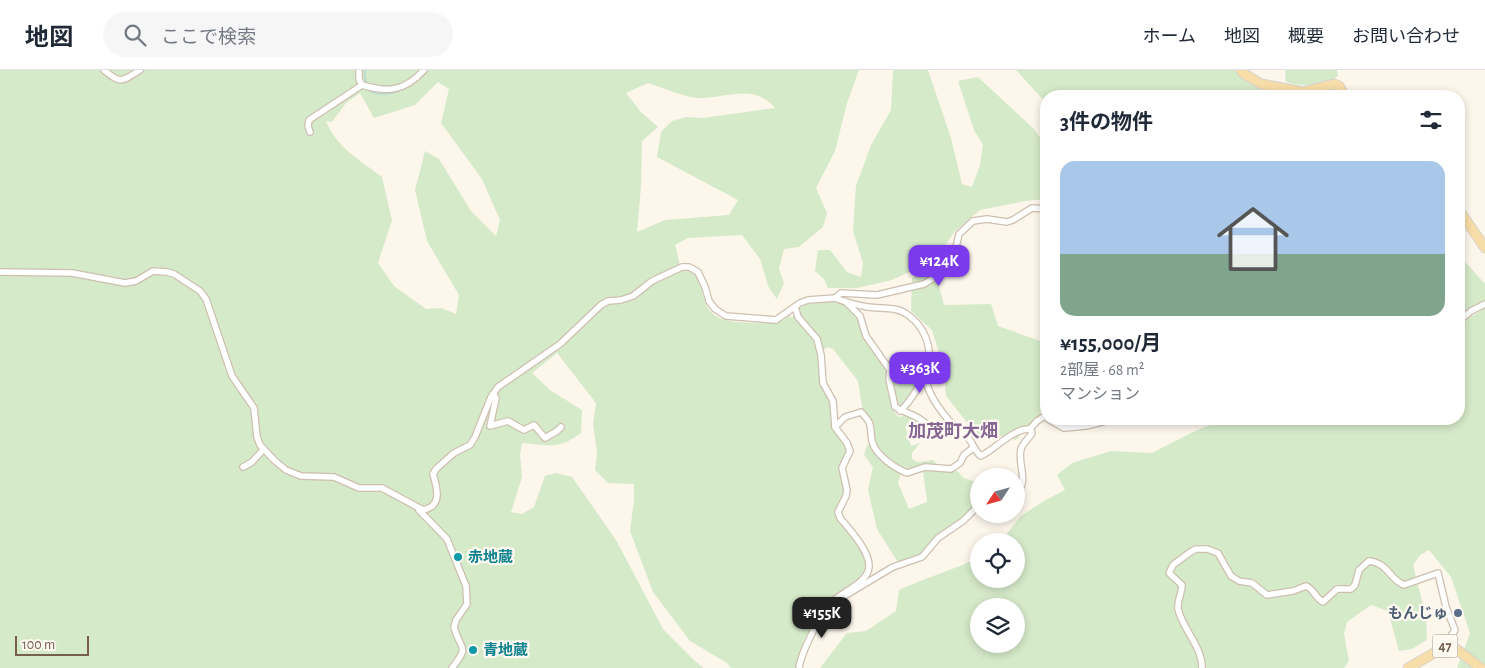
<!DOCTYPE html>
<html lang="ja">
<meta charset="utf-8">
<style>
:root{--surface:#fff;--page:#f6f6f7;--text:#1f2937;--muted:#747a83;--line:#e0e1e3;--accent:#7c3aed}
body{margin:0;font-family:"Alegreya Sans","Noto Sans JP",sans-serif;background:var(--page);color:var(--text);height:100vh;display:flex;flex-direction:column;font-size:19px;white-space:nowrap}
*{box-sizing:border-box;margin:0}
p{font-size:16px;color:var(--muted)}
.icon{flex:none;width:28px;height:28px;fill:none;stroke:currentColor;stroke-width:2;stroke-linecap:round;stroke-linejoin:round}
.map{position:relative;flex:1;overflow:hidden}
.sheet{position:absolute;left:1040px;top:20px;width:425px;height:335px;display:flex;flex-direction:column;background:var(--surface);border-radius:20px;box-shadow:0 2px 8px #0003}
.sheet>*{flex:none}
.needle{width:32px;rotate:234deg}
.buttons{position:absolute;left:970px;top:398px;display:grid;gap:10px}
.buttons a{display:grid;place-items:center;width:55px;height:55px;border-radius:50%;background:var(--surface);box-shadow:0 2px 8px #0003;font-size:25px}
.scale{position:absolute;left:15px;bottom:12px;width:74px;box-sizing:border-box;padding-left:5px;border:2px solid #775f4e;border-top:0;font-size:14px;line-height:18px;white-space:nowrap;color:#775f4e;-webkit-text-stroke:4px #fefaf2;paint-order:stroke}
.price{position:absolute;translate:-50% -42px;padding:0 11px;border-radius:10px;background:var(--accent);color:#fff;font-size:16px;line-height:32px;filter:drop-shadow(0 1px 2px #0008)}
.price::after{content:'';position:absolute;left:50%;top:30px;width:15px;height:11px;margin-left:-8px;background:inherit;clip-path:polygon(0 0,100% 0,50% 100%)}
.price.on{background:#222;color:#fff}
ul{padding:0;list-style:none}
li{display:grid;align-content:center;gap:10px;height:265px;padding:0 20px}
li span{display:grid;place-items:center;height:155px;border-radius:15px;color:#555}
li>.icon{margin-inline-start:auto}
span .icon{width:90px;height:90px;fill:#fffc;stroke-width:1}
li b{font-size:21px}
h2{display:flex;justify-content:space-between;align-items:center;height:60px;padding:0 20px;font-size:21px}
header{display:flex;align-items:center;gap:30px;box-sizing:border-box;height:70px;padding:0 25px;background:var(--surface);border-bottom:1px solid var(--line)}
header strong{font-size:24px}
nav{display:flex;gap:28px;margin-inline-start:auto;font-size:18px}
.search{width:350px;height:45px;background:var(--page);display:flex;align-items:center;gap:12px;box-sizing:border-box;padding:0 18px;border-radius:28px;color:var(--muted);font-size:19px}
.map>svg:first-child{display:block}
.green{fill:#d5eac9;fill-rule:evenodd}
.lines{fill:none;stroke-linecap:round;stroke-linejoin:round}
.stream{stroke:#a6cdd7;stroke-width:1}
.minor-casing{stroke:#cebfb0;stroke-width:8}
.primary-casing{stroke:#d9d2cd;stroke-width:11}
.minor{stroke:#fff;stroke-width:5.5}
.primary{stroke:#f7dda7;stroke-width:9}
.culture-dot{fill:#0f9aa8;stroke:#fefaf2;stroke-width:2}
.service-dot{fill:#5c6f8a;stroke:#fefaf2;stroke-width:2}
.labels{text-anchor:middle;stroke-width:4.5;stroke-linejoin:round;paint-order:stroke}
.shield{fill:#fefaf2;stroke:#a08e7f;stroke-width:1}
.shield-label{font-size:14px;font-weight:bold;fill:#775f4e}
.culture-label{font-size:15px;font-weight:bold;fill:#0d838f;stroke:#fefaf2;text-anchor:start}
.service-label{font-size:15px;font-weight:bold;fill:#4e5e75;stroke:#fefaf2;text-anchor:end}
.quarter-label{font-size:18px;font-weight:bold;fill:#866692;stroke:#fefaf2}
</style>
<header>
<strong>地図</strong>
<div class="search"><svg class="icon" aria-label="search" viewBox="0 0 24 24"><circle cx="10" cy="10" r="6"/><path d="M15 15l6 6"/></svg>ここで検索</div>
<nav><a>ホーム</a><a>地図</a><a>概要</a><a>お問い合わせ</a></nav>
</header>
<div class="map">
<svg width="1485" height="598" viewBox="0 0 1485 598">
<rect width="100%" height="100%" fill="#fcf6eb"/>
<g class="green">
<path d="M0,0H859L847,33L835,81L816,118L827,143L823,157L799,177L784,179L779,199L784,213L777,229L769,218L760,189L742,165L688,168L675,175C678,184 678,192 682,200H689C708,210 696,240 722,249C733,253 760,253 773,253H778L790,245L791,248L794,245L813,268L819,285L821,313L831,333L833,356L847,379V385L841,394L840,402L844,424L837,439V448C848,464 875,485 864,507L835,526L824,535L815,553L804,569L796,598H731L727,593L690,571L653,522L630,461L634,430V414L608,413L595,400L597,383L593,354L596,333L557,283L532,303L550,320L582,340L581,363C558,380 550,375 522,373L520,385L522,407L511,442L522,444L534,437L545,406L556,403L572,407L616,470L663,559L695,591L704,598H454C473,574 461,580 455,557C459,539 473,539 467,515L448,468L427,447L420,437L383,416L360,415L335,405L301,404L297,407L310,410H334L354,419L381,420L418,442L446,470L465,516C471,541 453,541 453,556C453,566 464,573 462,582C460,588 454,593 451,598H0ZM438,12L449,19L441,53L482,109L500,150L496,166L471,141L439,89L425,81L415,120L427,171L459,225L456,244L441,238L426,239L394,216L378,193L392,150L382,107C361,91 336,77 326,51L332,52L346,33L360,23L374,48L415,35ZM648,13C661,17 684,27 697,28C725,29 753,12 775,38L703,48L686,47L672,51L661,62L657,87L738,130L729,145L665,150L637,162L641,116L642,71L658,57L641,42L626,23Z"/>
<path d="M893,0H928L951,68L962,114L972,117L980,95L983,75L974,60L958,11L978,7L1034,59L1046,76V129L1025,131L980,140L955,161L935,190L892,210L857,218H828L824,209L815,201L818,180H830L847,202L861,207L863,193L853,161L856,116L871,75L891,40Z"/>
<path d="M1016,0H1234C1262,29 1296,20 1331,17L1338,19L1343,26H1046V33Z"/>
<path d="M1285,0H1337L1338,6C1325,16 1301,17 1286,12Z"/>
<path d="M1459,185L1485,214V233L1459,248Z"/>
<path d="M934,198L944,235L991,234L998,256L1046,273V334L1038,347L1016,370L997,365H977L946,326L944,299L932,260L911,241L912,208Z"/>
<path d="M830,231L846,235L860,252L888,299L891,337L898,347C907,345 912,346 918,353L905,356L911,376L920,373L912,383V389L918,392L933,390L939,396L908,401C896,398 878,385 875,373C873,368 875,362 874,356L863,343L858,311L833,279L828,277L822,281L799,245V239L805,235Z"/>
<path d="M1485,238V598H1457L1470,563L1451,507L1429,480L1420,485L1413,495L1426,547L1427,570L1412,579L1399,581L1388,541L1371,535L1347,552L1344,564L1349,591L1344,598H820L847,563L866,561L896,541L899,520C925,508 952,500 979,488V509H1016V471H1001L1021,446L1042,432L1065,420L1057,405L1072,393L1111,381L1152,383L1193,362L1225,349H1459V254ZM979,536H1016V574H979Z"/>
<path d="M905,282L915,307L926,303L904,336L897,338L886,291Z"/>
<path d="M867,375H870C876,388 889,397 901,403L898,413L909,439L927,432L923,401C934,399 945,403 956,400L964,408L979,413V433L970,439L965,446L917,487L899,494L877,459L868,420L873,397L864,385Z"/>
</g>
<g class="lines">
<g class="stream">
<path d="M365,0V9L367,13"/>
<path d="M414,13L428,0"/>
<path d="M368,20C381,28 399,23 411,15"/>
</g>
<g class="minor-casing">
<g id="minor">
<path d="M104,0C121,15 122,11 140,0"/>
<path d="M359,0V9L362,15C388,23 405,21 424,0"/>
<path d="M310,62L308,56L309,50L362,15"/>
<path d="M0,202L72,203L125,213L136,211L153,201L167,202L174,204L200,221L206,229L232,306L254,338L257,367L260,375L274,390L286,400L301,406L334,407L359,418H382L423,440C443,436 437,418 433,404L436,399L454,383L470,375L475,367L491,327L498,317L560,274L601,235L608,231L621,230L633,226L652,211L682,197H689L698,202L705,217L709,231L715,239L726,246L776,250L800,233L808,230L835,228L841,223L877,225L924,214L940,204L948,196L954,186L959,164L973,151L987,149L1007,152L1013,150L1032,138L1046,139"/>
<path d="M835,228C845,232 856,235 868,237C881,239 897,236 908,245C925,257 931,276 929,295C928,300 925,305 926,310C929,327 942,343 953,355C958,360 964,363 968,368C974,374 973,380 981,386C995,379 1014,358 1030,359"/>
<path d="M847,233L860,246L866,266L890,300L889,309L895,337C905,343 917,345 925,353"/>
<path d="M795,237L798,247L817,269L821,285L823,313L833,331L835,357L847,373L850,381L842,398L847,420L846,426L838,442L840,448C849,459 870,481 869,497C868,513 841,522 831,533C820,544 801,583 799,598"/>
<path d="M1459,251L1471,241L1485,234"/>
<path d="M493,324L496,328L490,356L508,351L524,360L534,355L545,368L557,361L561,357"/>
<path d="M900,341C911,332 916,319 925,308"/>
<path d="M1048,349L1064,358L1086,356L1110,350L1135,349L1152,351L1173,349"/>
<path d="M835,357L845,347L861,342C874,356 869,355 872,371C875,385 895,398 907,403L925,397L951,399L960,393L964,385L973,378"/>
<path d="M243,397L252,392L263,380"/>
<path d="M1016,423C1030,411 1017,395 1021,379C1023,372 1029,369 1032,363L1030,359L1037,351L1045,346L1046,347"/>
<path d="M419,440L447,469L466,516L467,534L456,550L454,557C460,581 471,574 452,598"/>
<path d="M836,531L893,497L922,487L938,468L963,451L979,435"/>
<path d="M1202,598C1202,576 1183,560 1178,539C1177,530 1182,523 1182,515L1169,503L1173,495L1189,483L1196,479H1207L1218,483L1231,506L1239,511L1252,513L1267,525L1293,521L1306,516C1314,519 1315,528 1323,532L1337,519H1351L1355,515L1359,500L1369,491C1388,493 1389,509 1404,515L1438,503L1446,537L1455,560L1451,566L1448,575"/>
</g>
</g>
<g class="primary-casing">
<g id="primary">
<path d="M1241,0L1243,3L1261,14L1303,22L1334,14L1339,16L1345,26"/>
<path d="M1459,140L1485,178"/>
<path d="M1408,598L1448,575L1452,576L1481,598"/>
</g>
</g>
<use href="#minor" class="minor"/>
<use href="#primary" class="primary"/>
</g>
<g class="culture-dot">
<circle cx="458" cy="487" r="5"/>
<circle cx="473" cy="580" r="5"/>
</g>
<circle class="service-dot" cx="1458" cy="543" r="5"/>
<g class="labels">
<rect class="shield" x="1432.5" y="564.5" width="25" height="23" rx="4"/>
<g class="shield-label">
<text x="1445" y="581">47</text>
</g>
<g class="culture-label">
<text x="468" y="492">赤地蔵</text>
<text x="483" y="585">青地蔵</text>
</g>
<g class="service-label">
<text x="1448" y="548">もんじゅ</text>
</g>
<g class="quarter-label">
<text x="953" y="367">加茂町大畑</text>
</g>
</g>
</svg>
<div class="buttons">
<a><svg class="needle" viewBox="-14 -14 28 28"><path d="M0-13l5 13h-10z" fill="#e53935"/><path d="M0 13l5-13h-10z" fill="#747a83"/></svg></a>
<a><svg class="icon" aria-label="locate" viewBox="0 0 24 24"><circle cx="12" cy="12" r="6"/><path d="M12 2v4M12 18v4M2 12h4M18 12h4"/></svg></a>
<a><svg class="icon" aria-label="layers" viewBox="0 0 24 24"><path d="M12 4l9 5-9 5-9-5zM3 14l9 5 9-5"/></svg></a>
</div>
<div class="scale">100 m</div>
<b class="price" style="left:939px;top:217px">¥124K</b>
<b class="price" style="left:920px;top:324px">¥363K</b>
<b class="price on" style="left:822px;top:569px">¥155K</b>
<section class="sheet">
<h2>3件の物件<svg class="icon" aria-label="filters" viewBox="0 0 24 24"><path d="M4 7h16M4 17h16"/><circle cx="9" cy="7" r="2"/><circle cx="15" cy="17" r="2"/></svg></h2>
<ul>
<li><span style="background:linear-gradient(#a9c7e8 60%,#7fa58c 0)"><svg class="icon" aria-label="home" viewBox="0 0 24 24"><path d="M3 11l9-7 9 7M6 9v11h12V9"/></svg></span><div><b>¥155,000/月</b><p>2部屋 · 68 m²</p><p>マンション</p></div></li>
</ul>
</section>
</div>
